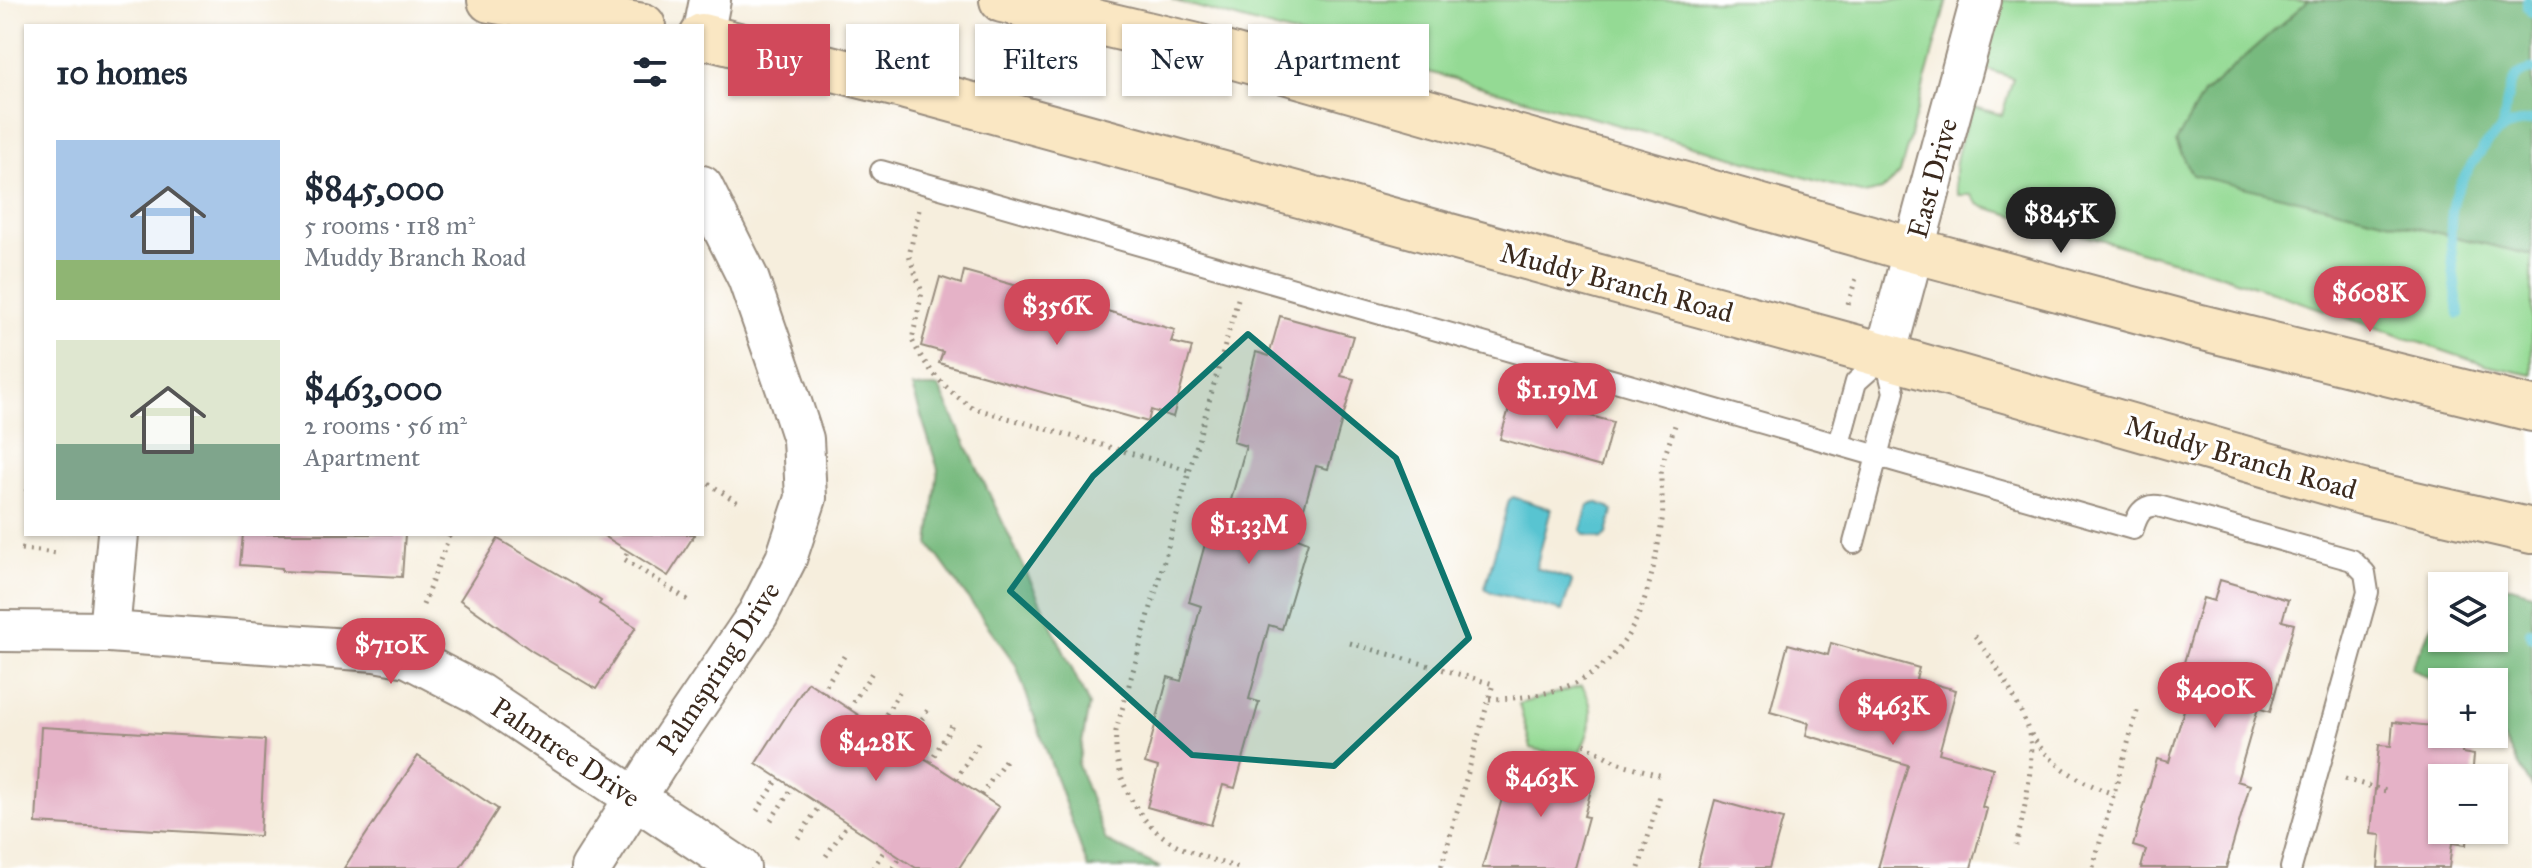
<!DOCTYPE html>
<meta charset="utf-8">
<style>
:root{--surface:#fff;--page:#f6f6f7;--text:#1f2937;--muted:#747a83;--accent:#d1495b}
body{margin:0;font-family:"IM FELL Great Primer",serif;background:var(--page);color:var(--text);height:100vh;display:flex;flex-direction:column;font-size:30px;white-space:nowrap}
*{box-sizing:border-box;margin:0}
p{font-size:26px;color:var(--muted)}
.icon{flex:none;width:44px;height:44px;fill:none;stroke:currentColor;stroke-width:2;stroke-linecap:round;stroke-linejoin:round}
.map{position:relative;flex:1;overflow:hidden}
.sheet{position:absolute;left:24px;top:24px;width:680px;height:512px;display:flex;flex-direction:column;background:var(--surface);border-radius:0px;box-shadow:0 2px 6px #0004}
.sheet>*{flex:none}
.top-card{position:absolute;left:728px;top:24px;width:760px;height:72px;display:flex;gap:16px}
.fabs{position:absolute;left:2428px;top:572px;display:grid;gap:16px}
.fabs a{display:grid;place-items:center;width:80px;height:80px;border-radius:0px;background:var(--surface);box-shadow:0 2px 6px #0004;font-size:40px}
.price{position:absolute;translate:-50% -68px;padding:0 18px;border-radius:28px;background:var(--accent);color:#fff;font-size:26px;line-height:52px;filter:drop-shadow(0 2px 4px #0008)}
.price::after{content:'';position:absolute;left:50%;top:48px;width:24px;height:18px;margin-left:-12px;background:inherit;clip-path:polygon(0 0,100% 0,50% 100%)}
.price.active{background:#222;color:#fff}
ul{padding:0;list-style:none}
li{display:flex;align-items:center;gap:24px;height:200px;padding:0 32px}
li span{display:grid;place-items:center;flex:none;width:224px;height:160px;border-radius:0px;color:#555}
li>.icon{margin-inline-start:auto}
span .icon{width:96px;height:96px;fill:#fffc;stroke-width:1}
li b{font-size:34px}
h2{display:flex;justify-content:space-between;align-items:center;height:96px;padding:0 32px;font-size:34px}
.chip{padding:0 28px;border-radius:0px;background:var(--surface);box-shadow:0 2px 6px #0004;font-size:28px;line-height:72px}
.chip.active{background:var(--accent);color:#fff}
.map>svg:first-child{display:block}
.green{fill:#94da94;stroke:#688259;stroke-width:2}
.forest{fill:#77ba7e;stroke:#59724e;stroke-width:2}
.water{fill:#58c4d1;stroke:#4a7778;stroke-width:2}
.lines{fill:none;stroke-linecap:round;stroke-linejoin:round}
.stream{stroke:#58c4d1;stroke-width:10}
.building{fill:#e5b2c7}
.lane-casing{stroke:#988c7e;stroke-width:24}
.street-casing{stroke:#988c7e;stroke-width:44}
.secondary-casing{stroke:#988c7e;stroke-width:48}
.path{stroke:#988c7e;stroke-width:5;stroke-dasharray:2 6;stroke-linecap:butt}
.lane{stroke:#fff;stroke-width:20}
.street{stroke:#fff;stroke-width:40}
.secondary{stroke:#fae7c3;stroke-width:44}
.marked{fill:#0f766e;fill-opacity:0.2;stroke:#0f766e;stroke-width:6;stroke-linejoin:round}
.labels{text-anchor:middle;stroke-width:6;stroke-linejoin:round;paint-order:stroke}
.street-label{font-size:28px;fill:#3b2a1e;stroke:#fff}
</style>
<div class="map">
<svg width="2532" height="868" viewBox="0 0 2532 868">
<rect width="100%" height="100%" fill="#fff"/>
<filter id="ink" filterUnits="userSpaceOnUse"><feTurbulence type="fractalNoise" baseFrequency=".0125" numOctaves="2"/><feDisplacementMap in="SourceGraphic" scale="16" xChannelSelector="R" yChannelSelector="G"/><feConvolveMatrix kernelMatrix="1 2 1 2 8 2 1 2 1" color-interpolation-filters="sRGB"/></filter>
<filter id="wash" filterUnits="userSpaceOnUse"><feTurbulence type="fractalNoise" baseFrequency=".006" numOctaves="4" result="noise"/><feDisplacementMap in="SourceGraphic" scale="32" xChannelSelector="R" yChannelSelector="G"/><feGaussianBlur stdDeviation="1.8" result="paint"/><feColorMatrix in="noise" values="0 0 0 0 0 0 0 0 0 0 0 0 0 0 0 0 0 1.4 0 .05"/><feComposite in="paint" operator="in"/></filter>
<g filter="url(#wash)">
<rect width="100%" height="100%" fill="#f6eedd"/>
<g class="green">
<path d="M1172,0H1947L1900,173L1882,190L1864,194Z"/>
<path d="M2002,0H2309L2266,40L2192,174L2532,255V375L2485,365L2213,272L1984,207L1978,204L1971,195H1958C1948,168 1964,133 1972,106L2002,115L2013,78L1983,68Z"/>
<path d="M1582,686C1599,710 1589,736 1576,760L1531,748L1519,704Z"/>
</g>
<g class="forest">
<path d="M2309,0H2532V255L2192,175L2176,142L2203,94Z"/>
<path d="M912,387H939L1089,705L1078,765L1106,841L1161,868H1088L1016,665L929,544L938,469Z"/>
<path d="M2459,572L2532,593V787L2494,723V682H2442V686L2411,668L2442,606V638H2494V586H2452Z"/>
</g>
<g class="water">
<path d="M1513,497L1551,509L1536,568L1569,579L1572,582L1562,611L1490,592L1485,588L1509,500Z"/>
<path d="M1595,502L1609,507L1613,511L1607,534L1602,539L1584,534L1581,530L1588,506Z"/>
</g>
<g class="lines">
<g class="stream">
<path d="M2527,0V6L2532,13"/>
<path d="M2503,127C2507,108 2505,72 2532,70"/>
<path d="M2459,314C2455,281 2446,233 2454,201C2458,185 2468,170 2477,157C2493,133 2504,125 2532,120"/>
<path d="M2530,632L2532,637"/>
</g>
</g>
<g id="blocks">
<g class="building">
<path d="M964,271L1175,330L1171,342L1192,347L1173,417L1151,410L1148,422L939,363L943,352L921,346L940,277L961,284Z"/>
<path d="M1280,316L1353,336L1341,376L1354,379L1328,469L1316,466L1306,501L1295,537L1308,542L1282,629L1269,625L1249,699L1259,702L1235,788L1223,785L1211,825L1147,807L1158,767L1145,763L1168,677L1181,681L1201,606L1189,602L1213,515L1226,518L1246,446L1233,442L1256,352L1269,356Z"/>
<path d="M1513,395L1613,422L1601,467L1500,439Z"/>
<path d="M243,534H405L402,577L282,571V568L240,565Z"/>
<path d="M601,534H695L668,576Z"/>
<path d="M498,539L575,584L601,601L599,604L636,627L596,689L532,651L460,600Z"/>
<path d="M2220,580L2288,600L2282,621L2294,624L2270,712L2258,708L2248,743L2237,781L2250,785L2226,868H2141L2146,850L2133,846L2157,759L2169,762L2190,689L2177,686L2203,598L2214,601Z"/>
<path d="M1831,643L1919,668L1916,679L1956,690L1939,753L1993,768L1982,807L1987,809L1971,868H1878L1908,765L1806,735L1809,723L1770,712L1788,644L1828,655Z"/>
<path d="M808,682L999,807L959,868H916L756,763Z"/>
<path d="M2393,722L2442,727V734H2464L2462,753L2474,755L2472,778H2442V830H2467L2466,845L2452,843L2449,868H2378L2381,835L2371,834L2379,745L2391,746Z"/>
<path d="M41,727L265,740L260,836L36,823Z"/>
<path d="M418,756L498,809L460,868H344Z"/>
<path d="M1526,756L1595,775L1584,816L1588,817L1574,868H1482L1504,792L1515,796Z"/>
<path d="M1715,800L1783,819L1769,868H1697Z"/>
</g>
</g>
</g>
<g filter="url(#ink)">
<use href="#blocks" fill-opacity="0" stroke="#988c7e" stroke-width="2"/>
<g class="lines">
<g class="lane-casing">
<g id="lane">
<path d="M881,171L2133,529C2137,516 2142,504 2158,506L2352,560L2365,573L2368,592L2291,868"/>
<path d="M1839,444L1856,382L1885,356L1894,392L1854,543"/>
</g>
</g>
<g class="street-casing">
<g id="street">
<path d="M702,41L710,0"/>
<path d="M1885,356L1981,0"/>
<path d="M0,631L109,632L375,651L408,657L479,694L740,868"/>
<path d="M109,632L118,534"/>
<path d="M591,868L665,751L758,614L786,559L806,498L803,439L788,393L748,278L702,186"/>
</g>
</g>
<g class="secondary-casing">
<g id="secondary">
<path d="M490,0L643,26"/>
<path d="M1002,0L1193,45L1913,250L2192,325L2532,409"/>
<path d="M702,36L906,87L1858,348L2362,492L2532,531"/>
</g>
</g>
<g class="path">
<path d="M919,210L909,256L922,292L912,340C925,368 948,392 973,408L1189,470"/>
<path d="M1238,299L1116,731C1113,773 1133,817 1168,840C1190,854 1216,861 1239,868"/>
<path d="M1848,304L1857,275"/>
<path d="M702,479L740,504"/>
<path d="M25,492H26"/>
<path d="M21,549L57,553"/>
<path d="M627,553L624,559L688,600"/>
<path d="M423,605L450,534"/>
<path d="M1975,636C1992,658 2027,713 2030,740C2034,767 2023,818 2016,845"/>
<path d="M1350,643L1493,684L1441,868"/>
<path d="M822,692L846,653"/>
<path d="M1489,699C1614,698 1645,634 1662,521C1664,506 1661,493 1661,478C1661,461 1670,442 1675,425"/>
<path d="M849,709L873,671"/>
<path d="M878,728L901,689"/>
<path d="M2031,734C2049,764 2081,783 2114,794"/>
<path d="M1584,744L1616,762L1665,777"/>
<path d="M905,746L929,708"/>
<path d="M930,762L953,724"/>
<path d="M956,779L979,742"/>
<path d="M2345,779L2386,791"/>
<path d="M981,795L1006,759"/>
<path d="M757,811L779,778"/>
<path d="M771,820L793,787"/>
<path d="M798,838L820,805"/>
<path d="M826,856L848,823"/>
<path d="M2093,867L2138,708"/>
<path d="M873,868L886,848"/>
<path d="M893,868L900,858"/>
<path d="M1639,868L1661,792"/>
</g>
<use href="#lane" class="lane"/>
<use href="#street" class="street"/>
<use href="#secondary" class="secondary"/>
</g>
</g>
<path class="marked" d="M1248,334L1396,458L1469,638L1334,766L1192,755L1010,591L1093,476Z"/>
<g class="labels">
<g class="street-label">
<text transform="translate(1932 178) rotate(-75)" y="10">East Drive</text>
<text transform="translate(1617 282) rotate(15)" y="10">Muddy Branch Road</text>
<text transform="translate(2241 457) rotate(16)" y="10">Muddy Branch Road</text>
<text transform="translate(718 668) rotate(-57)" y="10">Palmspring Drive</text>
<text transform="translate(566 752) rotate(34)" y="10">Palmtree Drive</text>
</g>
</g>
</svg>
<div class="fabs">
<a><svg class="icon" aria-label="layers" viewBox="0 0 24 24"><path d="M12 4l9 5-9 5-9-5zM3 14l9 5 9-5"/></svg></a>
<a>+</a>
<a>−</a>
</div>
<b class="price active" style="left:2061px;top:255px">$845K</b>
<b class="price" style="left:2370px;top:334px">$608K</b>
<b class="price" style="left:1057px;top:347px">$356K</b>
<b class="price" style="left:1557px;top:431px">$1.19M</b>
<b class="price" style="left:1249px;top:566px">$1.33M</b>
<b class="price" style="left:391px;top:686px">$710K</b>
<b class="price" style="left:2215px;top:730px">$400K</b>
<b class="price" style="left:1893px;top:747px">$463K</b>
<b class="price" style="left:876px;top:783px">$428K</b>
<b class="price" style="left:1541px;top:819px">$463K</b>
<div class="top-card">
<a class="chip active">Buy</a>
<a class="chip">Rent</a>
<a class="chip">Filters</a>
<a class="chip">New</a>
<a class="chip">Apartment</a>
</div>
<section class="sheet">
<h2>10 homes<svg class="icon" aria-label="filters" viewBox="0 0 24 24"><path d="M4 7h16M4 17h16"/><circle cx="9" cy="7" r="2"/><circle cx="15" cy="17" r="2"/></svg></h2>
<ul>
<li><span style="background:linear-gradient(#a9c7e8 75%,#8fb573 0)"><svg class="icon" aria-label="home" viewBox="0 0 24 24"><path d="M3 11l9-7 9 7M6 9v11h12V9"/></svg></span><div><b>$845,000</b><p>5 rooms · 118 m²</p><p>Muddy Branch Road</p></div></li>
<li><span style="background:linear-gradient(#dfe7d0 65%,#7fa58c 0)"><svg class="icon" aria-label="home" viewBox="0 0 24 24"><path d="M3 11l9-7 9 7M6 9v11h12V9"/></svg></span><div><b>$463,000</b><p>2 rooms · 56 m²</p><p>Apartment</p></div></li>
</ul>
</section>
</div>
